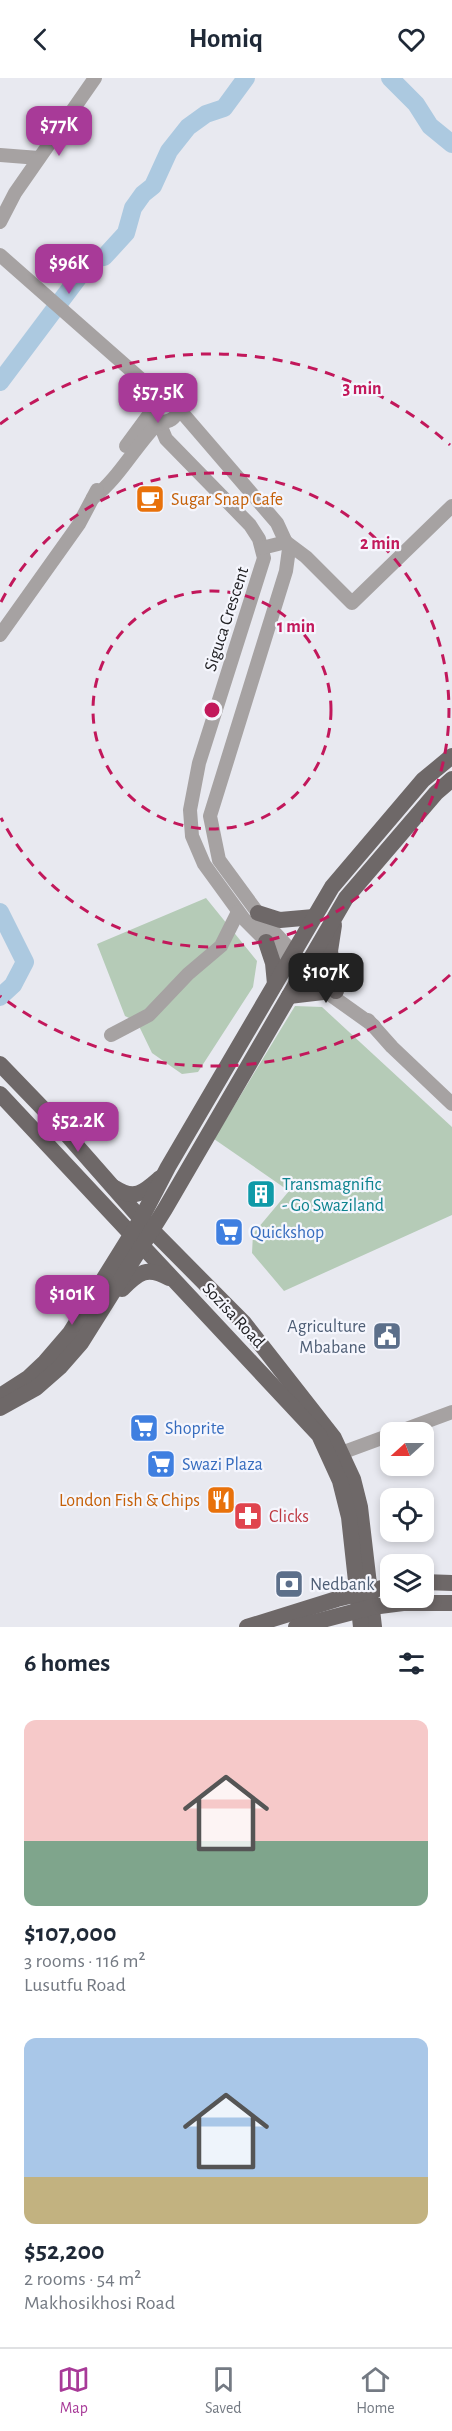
<!DOCTYPE html>
<meta charset="utf-8">
<style>
:root{--surface:#fff;--page:#f6f6f7;--text:#1f2937;--muted:#747a83;--line:#e0e1e3;--accent:#a83a98}
body{margin:0;font-family:"Alegreya Sans",sans-serif;background:var(--page);color:var(--text);height:100vh;display:flex;flex-direction:column;font-size:22px;white-space:nowrap}
*{box-sizing:border-box;margin:0}
p{font-size:20px;color:var(--muted)}
.icon{flex:none;width:33px;height:33px;fill:none;stroke:currentColor;stroke-width:2;stroke-linecap:round;stroke-linejoin:round}
.map{position:relative;height:1549px;overflow:hidden}
.drawer{display:flex;flex-direction:column;background:var(--surface);flex:1}
.drawer>*{flex:none}
.needle{width:39px;rotate:249deg}
.buttons{position:absolute;left:380px;top:1344px;display:grid;gap:12px}
.buttons a{display:grid;place-items:center;width:54px;height:54px;border-radius:12px;background:var(--surface);box-shadow:0 3px 9px #0003;font-size:30px}
.price{position:absolute;translate:-50% -51px;padding:0 14px;border-radius:12px;background:var(--accent);color:#fff;font-size:20px;line-height:39px;filter:drop-shadow(0 2px 3px #0008)}
.price::after{content:'';position:absolute;left:50%;top:36px;width:18px;height:14px;margin-left:-9px;background:inherit;clip-path:polygon(0 0,100% 0,50% 100%)}
.price.on{background:#222;color:#fff}
ul{padding:0;list-style:none}
li{display:grid;align-content:center;gap:12px;height:318px;padding:0 24px}
li span{display:grid;place-items:center;height:186px;border-radius:12px;color:#555}
li>.icon{margin-inline-start:auto}
span .icon{width:108px;height:108px;fill:#fffc;stroke-width:1}
li b{font-size:26px}
h2{display:flex;justify-content:space-between;align-items:center;height:72px;padding:0 24px;font-size:26px}
header{display:flex;justify-content:space-between;align-items:center;height:78px;padding:0 24px;background:var(--surface);font-size:27px;font-weight:700}
.tab-bar{display:flex;justify-content:space-around;align-items:center;height:84px;border-top:2px solid var(--line);background:var(--surface);font-size:16px;color:var(--muted)}
.tab-bar a{display:grid;justify-items:center;gap:3px}
.tab-bar .on{color:var(--accent)}
.map>svg:first-child{display:block}
.green{fill:#b5cbb7}
.lines{fill:none;stroke-linecap:round;stroke-linejoin:round}
.river{stroke:#acc9e0;stroke-width:18}
.minor{stroke:#a6a2a2;stroke-width:14}
.major{stroke:#6e6868;stroke-width:16}
.ring{fill:none;stroke:#c2185b;stroke-width:3;stroke-dasharray:10 8}
.labels{text-anchor:middle;stroke-width:4.5;stroke-linejoin:round;paint-order:stroke}
.food-label{font-size:18px;fill:#c56008;stroke:#f5f6fd;text-anchor:start}
.street-label{font-size:18px;fill:#212124;stroke:#f5f6fd}
.culture-label{font-size:18px;fill:#0d838f;stroke:#f5f6fd;text-anchor:start}
.shop-label{font-size:18px;fill:#366cbe;stroke:#f5f6fd;text-anchor:start}
.service-label{font-size:18px;fill:#4e5e75;stroke:#f5f6fd;text-anchor:end}
.health-label{font-size:18px;fill:#be3a42;stroke:#f5f6fd;text-anchor:start}
.centre{fill:#c2185b;stroke:#f5f6fd;stroke-width:3}
.ring-label{font-size:18px;text-anchor:middle;font-weight:bold;fill:#c2185b;stroke:#f5f6fd;stroke-width:4.5;stroke-linejoin:round;paint-order:stroke}
</style>
<header><svg class="icon" aria-label="back" viewBox="0 0 24 24"><path d="M15 5l-7 7 7 7"/></svg>Homiq<svg class="icon" aria-label="heart" viewBox="0 0 24 24"><path d="M12 20l-8-8c-3-5 5-10 8-4 3-6 11-1 8 4z"/></svg></header>
<div class="map">
<svg width="452" height="1549" viewBox="0 0 452 1549">
<rect width="100%" height="100%" fill="#e8e9f0"/>
<g class="green">
<path d="M206,820L257,883L253,909L198,994L182,996L152,975L137,944L125,938L97,866Z"/>
<path d="M295,928L322,929L452,1049V1137L284,1213L252,1175L253,1156L289,1113L214,1061Z"/>
</g>
<g class="lines">
<g class="river">
<path d="M390,0L416,26L430,48L452,66"/>
<path d="M0,304L93,180L104,179L126,155L133,130L143,116L153,108L169,73L188,49L206,36L224,30L246,0"/>
<path d="M0,834L25,884L13,907L0,919"/>
</g>
<g class="minor">
<path d="M0,77L39,80"/>
<path d="M0,144L15,115L95,0"/>
<path d="M0,177L159,317"/>
<path d="M179,331L277,445L289,471L286,493L210,738L219,782L263,842L300,882"/>
<path d="M126,368L151,334"/>
<path d="M93,420C120,399 135,368 159,344C170,344 175,341 179,331L177,322L169,316C157,317 153,322 151,334L159,344L166,361L250,447L259,461L264,480L199,685L190,732L192,758L204,786L244,841L294,891L374,948"/>
<path d="M262,470L286,464L306,479L352,525L452,428"/>
<path d="M0,557L79,446L97,412"/>
<path d="M368,942L392,969L452,1026"/>
<path d="M111,957L149,937L188,896L221,868L238,834"/>
<path d="M398,1354L452,1334"/>
<path d="M333,1378L390,1357"/>
</g>
<g class="major">
<path d="M258,835L280,842L314,839"/>
<path d="M334,847L330,873L336,913"/>
<path d="M266,864L273,885L275,906"/>
<path d="M289,918L323,914"/>
<path d="M0,986L54,1042L141,1141L244,1245L334,1360L353,1401L360,1429L374,1549"/>
<path d="M0,1016L319,1357L340,1403L349,1439L361,1549"/>
<path d="M115,1110C135,1123 144,1114 160,1100"/>
<path d="M122,1211C139,1194 147,1188 169,1200"/>
<path d="M0,1318L28,1300L45,1284L70,1255L141,1141L168,1089L332,809L423,702L452,678"/>
<path d="M0,1330L36,1310L60,1289L81,1265L165,1131L346,820L436,715L452,701"/>
<path d="M423,1504L452,1505"/>
<path d="M247,1549L337,1521L390,1508"/>
<path d="M296,1549L372,1529L403,1525H452"/>
</g>
</g>
<g class="ring">
<circle cx="212" cy="632" r="119"/>
<path d="M1 524A237 237 0 1 1 1 740"/>
<path d="M450 897A356 356 0 0 1 0 918M0 346A356 356 0 0 1 450 367"/>
</g>
<defs>
<g id="cafe-square" transform="scale(1.5)"><rect x="-9" y="-9" width="18" height="18" rx="4" fill="#e8710a" stroke="#f5f6fd"/><path d="M-5.5-4.5H6V0H3Q3 3.5 0 3.5H-2.5Q-5.5 3.5-5.5 0ZM3-3.2v2h1.7v-2ZM-6 4.5H4V6H-6Z" fill="#fff"/></g>
<g id="building-square" transform="scale(1.5)"><rect x="-9" y="-9" width="18" height="18" rx="4" fill="#0f9aa8" stroke="#f5f6fd"/><path d="M-4-6H4V6H1V3H-1V6H-4ZM-2.5-4.3h1.7v1.8h-1.7ZM.8-4.3h1.7v1.8H.8ZM-2.5-1h1.7V.8h-1.7ZM.8-1h1.7V.8H.8Z" fill="#fff"/></g>
<g id="supermarket-square" transform="scale(1.5)"><rect x="-9" y="-9" width="18" height="18" rx="4" fill="#3f7fe0" stroke="#f5f6fd"/><path d="M-6-5.5h2.5l.6 2H6L4.5 2H-2.5L-4.4-4H-6ZM-1.5 3.2a1.3 1.3 0 1 0 .1 0ZM3 3.2a1.3 1.3 0 1 0 .1 0Z" fill="#fff"/></g>
<g id="civic-square" transform="scale(1.5)"><rect x="-9" y="-9" width="18" height="18" rx="4" fill="#5c6f8a" stroke="#f5f6fd"/><path d="M-.6-6.5H3V-4.5H.6V-3L4-1V1h2V6H-6V1h2V-1L-.6-3ZM-1.2 2.5V6h2.4V2.5Z" fill="#fff"/></g>
<g id="restaurant-square" transform="scale(1.5)"><rect x="-9" y="-9" width="18" height="18" rx="4" fill="#e8710a" stroke="#f5f6fd"/><path d="M-5-6h1v4h1v-4h1v4h1v-4h1v5L-1.5 .5V6h-2V.5L-5-1ZM5-6V6H3V1.5H1.5Q1.5-4 5-6Z" fill="#fff"/></g>
<g id="pharmacy-square" transform="scale(1.5)"><rect x="-9" y="-9" width="18" height="18" rx="4" fill="#e0444e" stroke="#f5f6fd"/><path d="M-2-6h4v4h4v4h-4v4h-4v-4h-4v-4h4Z" fill="#fff"/></g>
<g id="bank-square" transform="scale(1.5)"><rect x="-9" y="-9" width="18" height="18" rx="4" fill="#5c6f8a" stroke="#f5f6fd"/><path d="M-6-4H6V4H-6ZM0-2.3a2.3 2.3 0 1 0 0 4.6a2.3 2.3 0 1 0 0-4.6Z" fill="#fff"/></g>
</defs>
<g fill-rule="evenodd">
<use href="#cafe-square" x="150" y="421"/>
<use href="#building-square" x="261" y="1116"/>
<use href="#supermarket-square" x="229" y="1154"/>
<use href="#civic-square" x="387" y="1258"/>
<use href="#supermarket-square" x="144" y="1350"/>
<use href="#supermarket-square" x="161" y="1386"/>
<use href="#restaurant-square" x="221" y="1422"/>
<use href="#pharmacy-square" x="248" y="1438"/>
<use href="#bank-square" x="289" y="1506"/>
</g>
<g class="labels">
<g class="food-label">
<text x="171" y="427">Sugar Snap Cafe</text>
<text x="200" y="1428" text-anchor="end">London Fish &amp; Chips</text>
</g>
<g class="street-label">
<text transform="translate(226 541) rotate(-72)" y="6">Siguca Crescent</text>
<text transform="translate(234 1237) rotate(47)" y="6">Sozisa Road</text>
</g>
<g class="culture-label">
<text x="282" y="1112">Transmagnific<tspan x="282" dy="21">- Go Swaziland</tspan></text>
</g>
<g class="shop-label">
<text x="250" y="1160">Quickshop</text>
<text x="165" y="1356">Shoprite</text>
<text x="182" y="1392">Swazi Plaza</text>
</g>
<g class="service-label">
<text x="366" y="1254">Agriculture<tspan x="366" dy="21">Mbabane</tspan></text>
<text x="310" y="1512" text-anchor="start">Nedbank</text>
</g>
<g class="health-label">
<text x="269" y="1444">Clicks</text>
</g>
</g>
<circle cx="212" cy="632" r="9" class="centre"/>
<g class="ring-label">
<text x="362" y="316">3 min</text>
<text x="380" y="471">2 min</text>
<text x="296" y="554">1 min</text>
</g>
</svg>
<div class="buttons">
<a><svg class="needle" viewBox="-14 -14 28 28"><path d="M0-13l5 13h-10z" fill="#e53935"/><path d="M0 13l5-13h-10z" fill="#747a83"/></svg></a>
<a><svg class="icon" aria-label="locate" viewBox="0 0 24 24"><circle cx="12" cy="12" r="6"/><path d="M12 2v4M12 18v4M2 12h4M18 12h4"/></svg></a>
<a><svg class="icon" aria-label="layers" viewBox="0 0 24 24"><path d="M12 4l9 5-9 5-9-5zM3 14l9 5 9-5"/></svg></a>
</div>
<b class="price" style="left:59px;top:79px">$77K</b>
<b class="price" style="left:69px;top:217px">$96K</b>
<b class="price" style="left:158px;top:346px">$57.5K</b>
<b class="price on" style="left:326px;top:926px">$107K</b>
<b class="price" style="left:78px;top:1075px">$52.2K</b>
<b class="price" style="left:72px;top:1248px">$101K</b>
</div>
<section class="drawer">
<h2>6 homes<svg class="icon" aria-label="filters" viewBox="0 0 24 24"><path d="M4 7h16M4 17h16"/><circle cx="9" cy="7" r="2"/><circle cx="15" cy="17" r="2"/></svg></h2>
<ul>
<li><span style="background:linear-gradient(#f6c9c9 65%,#7fa58c 0)"><svg class="icon" aria-label="home" viewBox="0 0 24 24"><path d="M3 11l9-7 9 7M6 9v11h12V9"/></svg></span><div><b>$107,000</b><p>3 rooms · 116 m²</p><p>Lusutfu Road</p></div></li>
<li><span style="background:linear-gradient(#a9c7e8 75%,#c2b280 0)"><svg class="icon" aria-label="home" viewBox="0 0 24 24"><path d="M3 11l9-7 9 7M6 9v11h12V9"/></svg></span><div><b>$52,200</b><p>2 rooms · 54 m²</p><p>Makhosikhosi Road</p></div></li>
</ul>
</section>
<nav class="tab-bar">
<a class="on"><svg class="icon" aria-label="map" viewBox="0 0 24 24"><path d="M3 6l6-2 6 2 6-2v14l-6 2-6-2-6 2zM9 4v14M15 6v14"/></svg>Map</a>
<a><svg class="icon" aria-label="saved" viewBox="0 0 24 24"><path d="M7 4h10v16l-5-4-5 4z"/></svg>Saved</a>
<a><svg class="icon" aria-label="home" viewBox="0 0 24 24"><path d="M3 11l9-7 9 7M6 9v11h12V9"/></svg>Home</a>
</nav>
